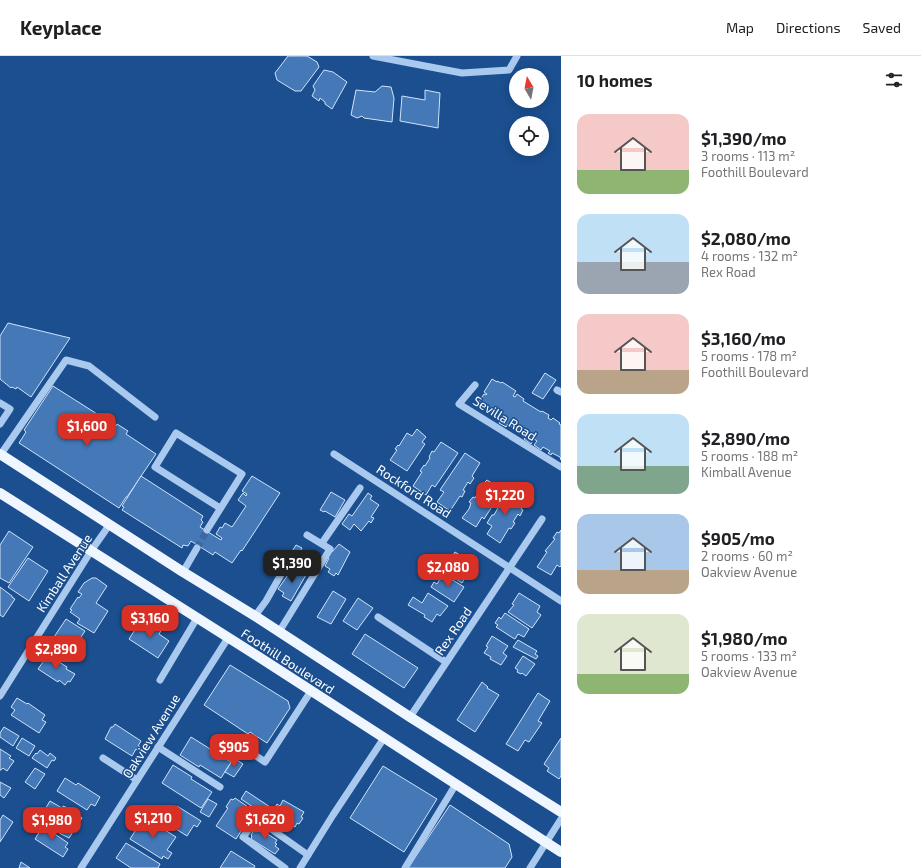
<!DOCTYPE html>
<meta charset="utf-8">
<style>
:root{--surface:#fff;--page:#f6f6f6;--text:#202124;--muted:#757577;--line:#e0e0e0;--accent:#d93025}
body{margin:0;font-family:"Exo 2",sans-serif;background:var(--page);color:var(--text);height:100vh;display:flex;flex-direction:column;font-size:15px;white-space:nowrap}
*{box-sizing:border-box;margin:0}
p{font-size:13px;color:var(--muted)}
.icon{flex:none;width:22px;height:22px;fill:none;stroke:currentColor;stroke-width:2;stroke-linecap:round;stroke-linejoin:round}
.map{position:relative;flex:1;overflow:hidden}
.drawer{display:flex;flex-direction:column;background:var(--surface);width:360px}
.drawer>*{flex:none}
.needle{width:26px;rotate:350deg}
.buttons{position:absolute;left:509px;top:12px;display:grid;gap:8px}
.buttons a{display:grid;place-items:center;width:40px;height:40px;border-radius:50%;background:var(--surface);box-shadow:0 2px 10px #0003;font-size:20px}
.price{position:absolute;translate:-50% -34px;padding:0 9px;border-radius:8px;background:var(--accent);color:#fff;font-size:13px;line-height:26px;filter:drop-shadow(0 1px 2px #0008)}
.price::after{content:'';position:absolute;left:50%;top:24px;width:12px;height:9px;margin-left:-6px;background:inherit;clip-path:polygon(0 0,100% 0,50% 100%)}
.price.current{background:#222;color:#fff}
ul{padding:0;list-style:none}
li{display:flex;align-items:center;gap:12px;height:100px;padding:0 16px}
li span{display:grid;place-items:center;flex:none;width:112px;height:80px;border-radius:12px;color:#555}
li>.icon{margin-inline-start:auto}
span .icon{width:48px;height:48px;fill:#fffc;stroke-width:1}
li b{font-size:17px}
h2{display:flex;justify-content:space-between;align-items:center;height:48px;padding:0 16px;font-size:17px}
header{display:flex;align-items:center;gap:24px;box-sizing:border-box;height:56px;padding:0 20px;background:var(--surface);border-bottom:1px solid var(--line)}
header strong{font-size:19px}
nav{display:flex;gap:22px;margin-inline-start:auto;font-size:14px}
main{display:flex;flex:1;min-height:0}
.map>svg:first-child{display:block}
.building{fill:#4478b7;stroke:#cfe3fa}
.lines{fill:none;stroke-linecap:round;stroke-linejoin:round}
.minor-tunnel{stroke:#3d69a0;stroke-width:7;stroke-dasharray:7 3.5;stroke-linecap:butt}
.minor{stroke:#a9c9ee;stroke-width:7}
.major{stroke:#f0f6ff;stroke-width:10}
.labels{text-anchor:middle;stroke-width:3;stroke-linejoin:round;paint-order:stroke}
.street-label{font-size:13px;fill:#fff;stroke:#1b4f8f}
</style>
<header>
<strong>Keyplace</strong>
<nav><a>Map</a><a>Directions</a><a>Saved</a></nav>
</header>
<main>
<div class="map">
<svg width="561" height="812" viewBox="0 0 561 812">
<rect width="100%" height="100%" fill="#1b4f8f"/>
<g class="building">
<path d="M288,0H307L317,6L319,11L301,35H295L277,24L275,17Z"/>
<path d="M324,14L333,16L347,26L332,53L325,48V46L320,42L319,45L312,40L315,34L313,30Z"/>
<path d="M382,30L391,31L394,42L392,66L364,62L362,60L357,62L351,59L356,34L375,36Z"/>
<path d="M425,34L440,37L438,72L400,65L402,40L425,44Z"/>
<path d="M8,267L70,282L31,341L17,331L16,333L12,331L11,332L0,323V280Z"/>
<path d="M545,317L556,324L543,343L532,337Z"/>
<path d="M492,323L497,326V325L501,327L502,326L516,335L513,340L515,341L517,338L524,343L523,345L541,356L542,355L549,359L548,362L551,364L553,362L560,367L559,368L561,369V404L560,401L552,397L551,399L548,397L550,395L543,391L541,394L534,389L537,385L534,383L531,388L524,383L526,381L523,380L524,378L508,368L506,371L499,367L501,364L499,363L502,359L499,357L497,362L478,347L484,338L486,339L487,338L484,336Z"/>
<path d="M53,330L116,370L117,368L128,375L126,378L156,398L127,441H126L119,452L19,387L26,376L24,374Z"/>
<path d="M417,373L426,381L422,386L425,388L407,415L390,404L397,394L395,393L398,389L399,390L407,377L412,380Z"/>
<path d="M441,386L458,397L435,431L432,429L426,439L413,430L422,416L420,415L424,409L425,410L430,402L429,401L432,395L434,396Z"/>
<path d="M465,397L480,407L472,420L474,422L470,428L468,426L463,434L465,435L462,441L460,440L450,455L437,446L444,436L440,434Z"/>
<path d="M141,420L203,460L201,464L203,466L200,471L221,484L222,482L216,478L220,471L222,472L225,467L232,471L246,450L238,444L243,437L246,440L247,438L242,435L252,420L280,437L242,495L241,494L232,507L215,496L213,499L191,485L188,490L183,489L182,492L122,454L124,451L122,450Z"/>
<path d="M487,424L503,434L484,463L482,461L476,471L462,462L469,453L471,447L469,446L473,441L475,442L480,434L478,433L482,427L483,428Z"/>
<path d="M331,436L345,444L335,461L325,455L324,456L320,454Z"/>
<path d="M368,437L372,440L370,443L379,449L371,461L374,462L371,467L369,465L361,475L354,468L350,474L342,468L349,458L352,460Z"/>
<path d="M506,437L515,442L519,437L524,441L521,446L524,448L521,453L523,454L520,460L518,458L513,466L515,467L511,473L509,472L500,487L487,478L492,470L487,467L492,459H494Z"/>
<path d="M561,474V510L560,511L557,509L551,519L537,511L547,496L545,495L555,483L553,482L557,476L559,477Z"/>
<path d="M9,475L33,491L9,527L0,522V489Z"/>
<path d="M339,488L350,496L338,519L336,517L334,520L328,516L330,513L325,510L329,502L327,501L331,495L332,496Z"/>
<path d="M296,489L302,492L299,497L303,499L299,506L301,508L298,512L286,505Z"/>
<path d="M455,496L477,510L469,522L466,520L462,527L443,515L448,507L446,506L449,501L451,502Z"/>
<path d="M28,502L48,515L29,545L8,531Z"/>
<path d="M292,513L297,516L298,514L306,519L291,545L282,540L284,537L278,533Z"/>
<path d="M443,518L464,531L454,546L431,531L434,526L437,528Z"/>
<path d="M92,522H96L107,530L96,547L108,555L94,577L77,567L80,563L70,556L72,554L70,553L78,541L79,542L82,538L78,536L84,527Z"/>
<path d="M0,531L12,540V541L15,543L3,561L0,559Z"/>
<path d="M333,535L346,543L331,568L317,561Z"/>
<path d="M428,537L448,550L440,560L437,558L432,566L424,561L425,559L408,549L413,541L422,547Z"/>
<path d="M519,537L540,550L537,556L541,559L532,572L508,556L514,549L512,548Z"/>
<path d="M358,542L373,552L357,574L343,565Z"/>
<path d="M505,557L529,573L524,581L518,578L515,583L513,582L496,571L498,569L495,567L499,561L501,563Z"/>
<path d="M66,563L85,575L71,596L52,584Z"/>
<path d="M140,566L155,575L161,566L165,568L159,578L169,585L158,602L129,583Z"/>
<path d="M365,578L418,612L404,632L352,598Z"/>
<path d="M492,580L508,590L503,597L507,600L501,609L490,603L491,601L484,597L488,591L486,590Z"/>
<path d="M518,584L537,595L535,598L538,600L536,603L513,591Z"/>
<path d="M48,599L67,611L66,613L75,618L70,626L68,625L65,629L59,624L58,626L38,613Z"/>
<path d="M523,600L535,608L526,620L522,617L521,618L517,616L518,614L515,612Z"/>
<path d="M230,609L288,645L290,652L267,687L250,676L248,678L204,649Z"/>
<path d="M482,626L488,631L487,632L499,639L475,676L457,664Z"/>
<path d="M538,637L550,645L538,665L542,667L529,686L525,684L518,695L506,688Z"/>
<path d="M17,642L27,648L28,647L45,659L42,664L46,666L39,677L11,659L15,654L11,651Z"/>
<path d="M115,668L141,685L138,690L140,691L138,694L136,693L132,700L105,683L111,671H113Z"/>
<path d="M4,671L19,680L13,690L0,681V677Z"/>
<path d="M191,681L231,706L221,722L200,709L199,711L180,699Z"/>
<path d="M22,682L35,690L29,700L16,692Z"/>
<path d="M561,682V720L559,723L547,715L549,712L544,708Z"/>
<path d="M0,693L11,700L9,702L14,705L7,715L3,712L1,714H0Z"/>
<path d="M40,694L48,700L50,697L56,702L54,705L52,704L47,712L32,702L36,697L37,698Z"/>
<path d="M234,702L243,708L234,721L225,716Z"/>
<path d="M173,709L192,721L191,723L212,736L201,752L162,727Z"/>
<path d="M383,710L437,743L404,796L350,762Z"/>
<path d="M35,712L45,718L35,733L25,726Z"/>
<path d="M65,722L76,729L78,727L100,741L95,750L91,748L87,754L57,735Z"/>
<path d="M0,726L11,732L4,742L0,739Z"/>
<path d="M246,735L270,751L265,759L241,743Z"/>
<path d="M235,742L254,755L236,783L216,770L228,752L226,751L231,743L233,744Z"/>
<path d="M208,743L217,748L209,761L200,756Z"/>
<path d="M283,744L304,756L301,761L303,762L299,768L297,767L295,771L272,757L277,748L280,750Z"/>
<path d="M50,745L62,752L63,750L68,752L82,762L69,782L61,778L39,763Z"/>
<path d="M450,749L509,788L512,801L505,812H408Z"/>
<path d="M177,750L201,765L197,771L194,769L187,780L176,773L180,766L171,760Z"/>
<path d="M3,759L13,766L0,786V764Z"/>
<path d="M144,761L176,781L167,794L172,797L168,803L163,800L162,803L130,783Z"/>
<path d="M43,770L68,787L65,791L68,793L63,801L35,783Z"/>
<path d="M256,771L277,784L275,787L277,788L275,790L279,793L275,798L251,783L252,780L251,779Z"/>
<path d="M126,787L160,808L158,812H131L116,802Z"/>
<path d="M231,795L255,810L254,812H220Z"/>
<path d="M21,806L30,812H19Z"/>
</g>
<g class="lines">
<path class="minor-tunnel" d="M197,492L207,474"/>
<g class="minor">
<path d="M373,0L462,17L509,14L517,0"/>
<path d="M475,329L459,348L561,411"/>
<path d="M557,334L561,336"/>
<path d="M0,347L10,353L0,368"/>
<path d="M1,398L66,304L89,310L155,361"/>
<path d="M334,398L561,545"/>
<path d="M207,474L242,418L176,377L155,411L220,452"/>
<path d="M322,487L360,432"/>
<path d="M183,516L197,492"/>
<path d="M255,560L266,545L283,515"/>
<path d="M378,561L446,606"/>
<path d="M279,576L330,493L307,479"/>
<path d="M160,624L197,562"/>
<path d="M0,640L91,495L110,468"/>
<path d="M410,661L542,463"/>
<path d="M237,687L265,706L311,635"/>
<path d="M158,691L220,731"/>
<path d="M103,702L137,724"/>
<path d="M81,812L228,582"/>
<path d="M285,812L243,781L257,763L308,799"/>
<path d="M300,812L333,759L384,682"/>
<path d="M405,812L456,728"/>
<path d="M530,812L561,763"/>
</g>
<g class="major">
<path d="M0,398L183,516L255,560L410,661L561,756"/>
<path d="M0,437L259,601L561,796"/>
</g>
</g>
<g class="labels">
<g class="street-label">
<text transform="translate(505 362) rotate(32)" y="5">Sevilla Road</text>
<text transform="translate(414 435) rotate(33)" y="5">Rockford Road</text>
<text transform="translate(64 517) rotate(-57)" y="5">Kimball Avenue</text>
<text transform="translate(453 575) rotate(-56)" y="5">Rex Road</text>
<text transform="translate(288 605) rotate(33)" y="5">Foothill Boulevard</text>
<text transform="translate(151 680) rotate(-58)" y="5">Oakview Avenue</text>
</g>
</g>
</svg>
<div class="buttons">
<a><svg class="needle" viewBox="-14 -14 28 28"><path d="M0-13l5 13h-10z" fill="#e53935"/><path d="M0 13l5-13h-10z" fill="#757577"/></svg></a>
<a><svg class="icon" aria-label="locate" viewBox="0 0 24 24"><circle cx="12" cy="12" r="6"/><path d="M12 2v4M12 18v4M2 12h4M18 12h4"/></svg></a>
</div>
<b class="price" style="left:87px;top:391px">$1,600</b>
<b class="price" style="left:505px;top:460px">$1,220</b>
<b class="price current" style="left:292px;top:528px">$1,390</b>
<b class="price" style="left:448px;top:532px">$2,080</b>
<b class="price" style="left:150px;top:583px">$3,160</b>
<b class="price" style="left:56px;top:614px">$2,890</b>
<b class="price" style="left:234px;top:712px">$905</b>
<b class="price" style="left:153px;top:783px">$1,210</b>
<b class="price" style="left:265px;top:784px">$1,620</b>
<b class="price" style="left:52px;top:785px">$1,980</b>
</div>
<section class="drawer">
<h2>10 homes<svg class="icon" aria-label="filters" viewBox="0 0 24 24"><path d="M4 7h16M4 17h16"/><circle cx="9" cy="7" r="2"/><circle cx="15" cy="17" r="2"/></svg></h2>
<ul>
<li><span style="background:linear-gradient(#f6c9c9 70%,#8fb573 0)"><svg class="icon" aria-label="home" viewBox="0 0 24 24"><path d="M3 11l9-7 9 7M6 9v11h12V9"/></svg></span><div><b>$1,390/mo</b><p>3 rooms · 113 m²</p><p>Foothill Boulevard</p></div></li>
<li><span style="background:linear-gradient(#bfe0f5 60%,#9aa5b1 0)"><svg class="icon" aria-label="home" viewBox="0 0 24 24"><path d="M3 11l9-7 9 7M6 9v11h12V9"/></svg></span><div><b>$2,080/mo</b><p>4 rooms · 132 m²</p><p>Rex Road</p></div></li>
<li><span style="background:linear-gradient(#f6c9c9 70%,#b9a48a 0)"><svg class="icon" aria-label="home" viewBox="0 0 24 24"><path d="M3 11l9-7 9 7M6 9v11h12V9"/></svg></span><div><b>$3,160/mo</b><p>5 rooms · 178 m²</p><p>Foothill Boulevard</p></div></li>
<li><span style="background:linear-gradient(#bfe0f5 65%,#7fa58c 0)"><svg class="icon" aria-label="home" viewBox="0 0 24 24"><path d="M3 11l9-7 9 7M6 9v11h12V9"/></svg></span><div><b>$2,890/mo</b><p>5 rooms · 188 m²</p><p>Kimball Avenue</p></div></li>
<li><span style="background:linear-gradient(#a9c7e8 70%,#b9a48a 0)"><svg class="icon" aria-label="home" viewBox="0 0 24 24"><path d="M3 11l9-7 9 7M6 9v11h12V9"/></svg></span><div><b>$905/mo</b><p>2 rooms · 60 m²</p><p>Oakview Avenue</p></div></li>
<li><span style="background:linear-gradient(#dfe7d0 75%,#8fb573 0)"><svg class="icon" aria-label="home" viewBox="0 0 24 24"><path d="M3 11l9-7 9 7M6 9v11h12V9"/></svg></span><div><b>$1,980/mo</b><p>5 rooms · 133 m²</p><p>Oakview Avenue</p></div></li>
</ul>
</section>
</main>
